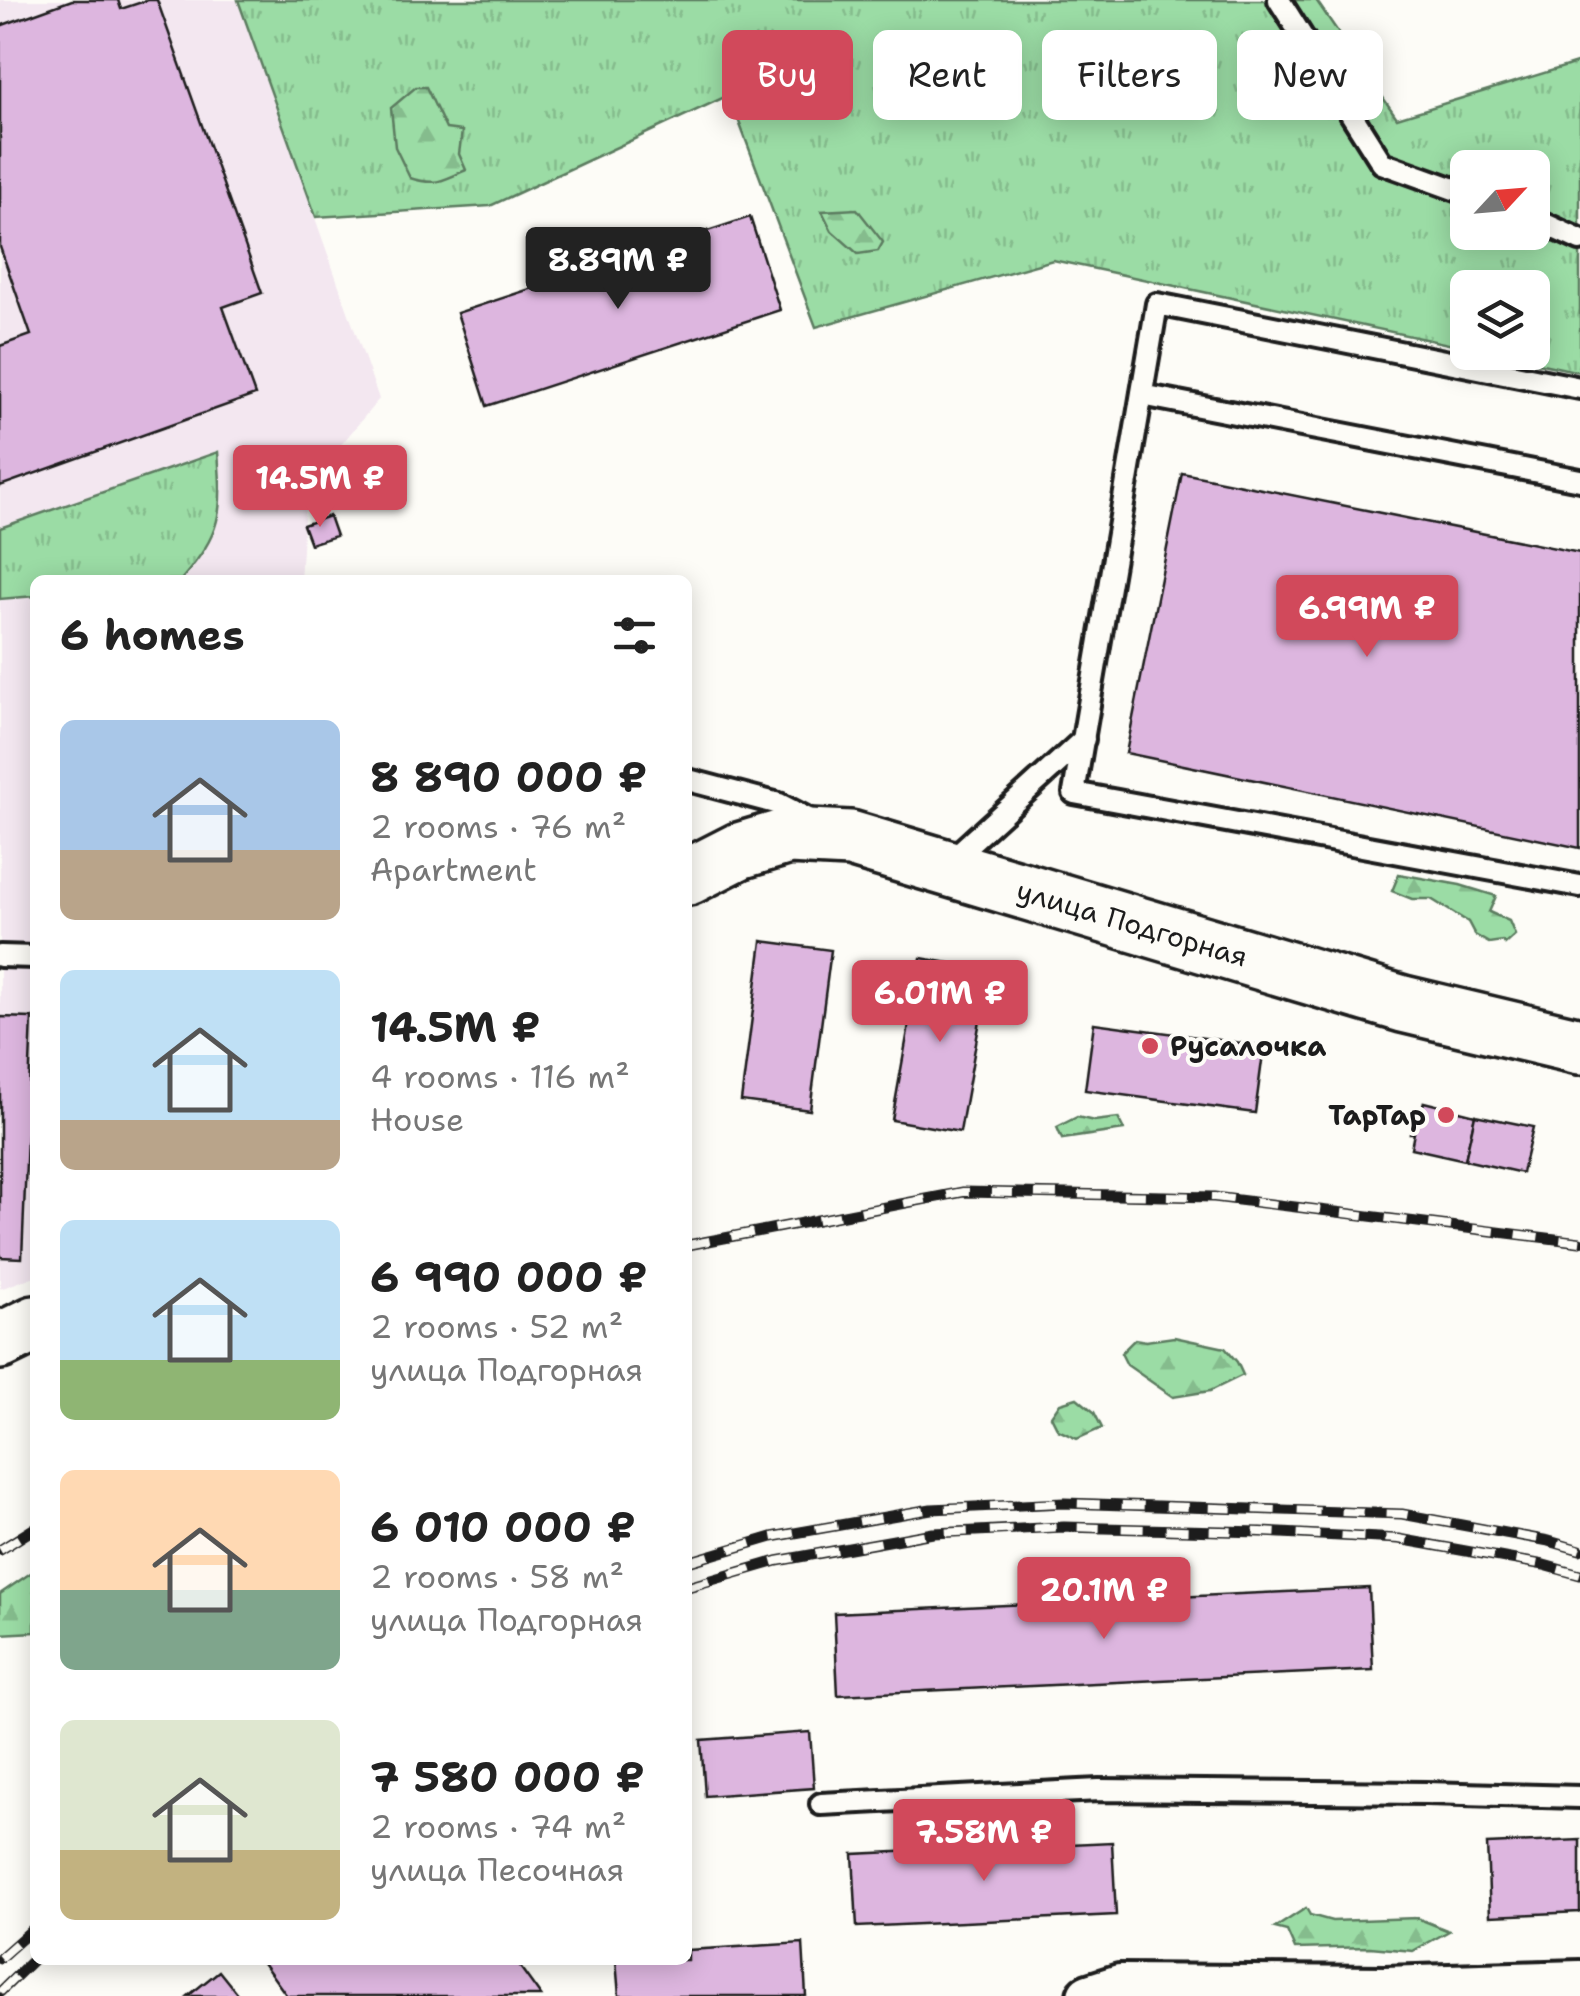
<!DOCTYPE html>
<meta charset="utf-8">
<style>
:root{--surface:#fff;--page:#f6f6f6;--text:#222;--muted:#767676;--accent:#d1495b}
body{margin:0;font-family:"Shantell Sans",sans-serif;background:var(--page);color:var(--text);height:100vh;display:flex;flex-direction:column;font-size:38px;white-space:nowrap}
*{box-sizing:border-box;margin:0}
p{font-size:32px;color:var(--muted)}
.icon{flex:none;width:55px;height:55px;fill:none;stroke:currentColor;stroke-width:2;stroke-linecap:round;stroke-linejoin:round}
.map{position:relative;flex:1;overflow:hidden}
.side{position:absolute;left:30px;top:575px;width:662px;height:1390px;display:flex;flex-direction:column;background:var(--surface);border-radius:15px;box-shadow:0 5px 25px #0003}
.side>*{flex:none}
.hud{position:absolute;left:722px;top:30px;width:708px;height:90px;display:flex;gap:20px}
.needle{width:65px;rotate:64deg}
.controls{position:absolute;left:1450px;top:150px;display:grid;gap:20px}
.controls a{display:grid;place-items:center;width:100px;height:100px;border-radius:15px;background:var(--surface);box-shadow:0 5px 25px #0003;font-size:50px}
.price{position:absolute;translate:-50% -85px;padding:0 22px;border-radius:10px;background:var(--accent);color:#fff;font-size:32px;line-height:65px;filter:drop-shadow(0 2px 5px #0008)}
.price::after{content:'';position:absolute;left:50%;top:60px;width:30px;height:22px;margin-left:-15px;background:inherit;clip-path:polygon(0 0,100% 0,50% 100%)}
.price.on{background:#222;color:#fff}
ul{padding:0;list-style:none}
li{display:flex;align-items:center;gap:30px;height:250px;padding:0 30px}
li span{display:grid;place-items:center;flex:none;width:280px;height:200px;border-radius:15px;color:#555}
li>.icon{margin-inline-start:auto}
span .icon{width:120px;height:120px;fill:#fffc;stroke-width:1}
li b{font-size:42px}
h2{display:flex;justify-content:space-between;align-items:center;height:120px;padding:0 30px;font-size:42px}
.chip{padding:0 35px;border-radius:15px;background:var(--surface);box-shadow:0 5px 25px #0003;font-size:35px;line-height:90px}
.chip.on{background:var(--accent);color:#fff}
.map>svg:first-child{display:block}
.built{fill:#f3e7f0}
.grass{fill:url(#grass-tufts);stroke:#5c7c60;stroke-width:2.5;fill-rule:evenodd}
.forest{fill:url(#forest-firs);stroke:#5c7c60;stroke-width:2.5}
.building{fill:#ddb6df;stroke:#1c1c1c;stroke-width:2.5}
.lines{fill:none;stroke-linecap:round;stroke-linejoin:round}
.service-casing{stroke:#1c1c1c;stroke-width:28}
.minor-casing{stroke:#1c1c1c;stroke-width:50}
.secondary-casing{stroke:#1c1c1c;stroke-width:62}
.service{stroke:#fdfcf7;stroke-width:20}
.minor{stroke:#fdfcf7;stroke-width:42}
.secondary{stroke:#fdfcf7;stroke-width:55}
.rail-casing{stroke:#1c1c1c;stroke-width:11}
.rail{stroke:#fdfcf7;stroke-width:8;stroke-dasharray:22;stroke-linecap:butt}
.poi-dot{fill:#d1495b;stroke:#fdfcf7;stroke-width:4}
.labels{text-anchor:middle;stroke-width:8;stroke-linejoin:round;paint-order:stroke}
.street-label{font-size:28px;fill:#1c1c1c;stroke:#fdfcf7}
.poi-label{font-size:28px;font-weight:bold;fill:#1c1c1c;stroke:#fdfcf7;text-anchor:start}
</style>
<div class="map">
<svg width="1580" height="1996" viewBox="0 0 1580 1996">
<defs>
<pattern id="grass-tufts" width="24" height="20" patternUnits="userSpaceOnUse" patternTransform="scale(2.5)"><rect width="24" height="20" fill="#9bdca5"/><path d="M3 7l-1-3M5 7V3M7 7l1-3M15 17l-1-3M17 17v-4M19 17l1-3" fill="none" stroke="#85bc8d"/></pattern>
<pattern id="forest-firs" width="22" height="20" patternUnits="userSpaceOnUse" patternTransform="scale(2.5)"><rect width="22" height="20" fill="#9bdca5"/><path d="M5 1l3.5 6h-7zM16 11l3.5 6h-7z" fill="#85bc8d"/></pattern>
</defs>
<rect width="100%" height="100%" fill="#fdfcf7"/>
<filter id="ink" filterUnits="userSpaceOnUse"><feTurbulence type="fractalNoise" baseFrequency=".01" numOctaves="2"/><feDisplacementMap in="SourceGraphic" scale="20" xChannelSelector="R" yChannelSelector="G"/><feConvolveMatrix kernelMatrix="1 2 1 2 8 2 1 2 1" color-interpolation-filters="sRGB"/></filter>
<g filter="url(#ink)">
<path class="built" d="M0,0H238L379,399L306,487L300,580H35V1276L0,1289Z"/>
<g class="grass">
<path d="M238,0H1316L1397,118L1580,62V372L1490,353L1532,352V288H1468L1467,348L1053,260L816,327L729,95L490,206L316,217ZM1468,168H1532V232H1468Z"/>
<path d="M218,452C223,514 222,532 181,580H35V596L0,599V528Z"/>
</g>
<g class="forest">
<path d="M416,87H426L446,129L462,131L459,154L466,170C443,181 435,186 410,178L395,147L391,108Z"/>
<path d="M857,209L883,242L878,251L858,254L832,231L822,211Z"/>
<path d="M1399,874L1460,885L1496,896L1489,912L1509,921L1515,935L1505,944L1502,941L1489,943L1475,935L1468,922L1431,899H1412L1392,891Z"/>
<path d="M1077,1117L1094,1121L1118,1118L1124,1130L1062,1139L1057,1127Z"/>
<path d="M1174,1337L1225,1348L1237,1362L1243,1375L1210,1391L1173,1397L1127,1365L1121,1353L1135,1339L1146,1341Z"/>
<path d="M1077,1398L1094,1412L1102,1428L1077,1439L1058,1430L1051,1416L1060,1403Z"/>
<path d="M35,1570V1632L0,1634V1594Z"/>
<path d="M1306,1908L1310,1915L1332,1921L1417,1918L1449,1931L1413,1951L1370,1947L1295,1949L1287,1931L1275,1928Z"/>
</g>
<g class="building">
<path d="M72,0H118L121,9L148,0H157L262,293L223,307L255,395L0,486V346L31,335L0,247V26Z"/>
<path d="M750,217L780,310L487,406L457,313Z"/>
<path d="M1182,473L1580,553V848L1126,753Z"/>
<path d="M329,516L336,536L310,544L303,525Z"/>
<path d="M762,941L831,950L810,1110L741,1101Z"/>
<path d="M921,958L989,970L960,1132L892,1120Z"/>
<path d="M0,1017L32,1018L22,1258L0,1257Z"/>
<path d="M1094,1023L1264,1046L1255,1113L1085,1090Z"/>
<path d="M1424,1102L1475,1115L1465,1160L1411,1148L1414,1133H1410L1414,1118L1419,1119Z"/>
<path d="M1475,1115L1533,1127L1522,1173L1465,1160Z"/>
<path d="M1369,1588L1373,1670L838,1695L834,1613Z"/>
<path d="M810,1732L814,1788L705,1796L701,1740Z"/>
<path d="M1580,1840V1912L1490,1916L1487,1844Z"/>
<path d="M1112,1842L1116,1915L857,1927L853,1854Z"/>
<path d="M803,1943L806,1996H619L616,1960H688V1950Z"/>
<path d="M261,1960H515L541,1996H287Z"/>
<path d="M219,1971L239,1996H188Z"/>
</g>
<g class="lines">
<g class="service-casing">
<g id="service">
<path d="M1279,0L1382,163L1468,194"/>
<path d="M1532,218L1580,240"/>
<path d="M1580,388L1157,304L1074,793L1580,886"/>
<path d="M1142,395L1580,480"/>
<path d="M688,780L779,804L812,821"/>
<path d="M949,862L1084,739"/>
<path d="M0,956L35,957"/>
<path d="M821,1804L1099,1790L1426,1793L1580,1797"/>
</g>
</g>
<g class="minor-casing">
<path id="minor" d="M1089,1996L1120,1986L1385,1988L1580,1982"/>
</g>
<g class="secondary-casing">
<g id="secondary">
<path id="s1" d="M688,877L739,851L789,836L850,839L1403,1004L1580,1046"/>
<path d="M0,1341L35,1324"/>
</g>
</g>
<use href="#service" class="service"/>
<use href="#minor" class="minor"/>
<use href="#secondary" class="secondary"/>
<g class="rail-casing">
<g id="rail">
<path d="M688,1245L963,1192L1214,1197L1580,1242"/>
<path d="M0,1550L35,1528"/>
<path d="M688,1562L772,1537L931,1509L1064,1503L1402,1514L1549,1541L1580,1550"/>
<path d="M688,1587L777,1561L933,1533L1064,1527L1261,1532L1399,1539L1544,1565L1580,1575"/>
<path d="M0,1958L35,1927"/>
<path d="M0,1992L35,1958"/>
</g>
</g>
<use href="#rail" class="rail"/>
</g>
</g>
<g class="poi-dot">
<circle cx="1150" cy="1046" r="10"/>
<circle cx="1446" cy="1115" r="10"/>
</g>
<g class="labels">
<g class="street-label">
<text dy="10" stroke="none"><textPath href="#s1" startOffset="465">улица Подгорная</textPath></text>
</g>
<g class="poi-label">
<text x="1170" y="1056">Русалочка</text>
<text x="1426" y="1125" text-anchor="end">ТарТар</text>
</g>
</g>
</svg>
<div class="controls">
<a><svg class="needle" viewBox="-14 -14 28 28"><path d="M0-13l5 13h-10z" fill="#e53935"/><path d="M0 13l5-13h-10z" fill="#767676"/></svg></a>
<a><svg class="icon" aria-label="layers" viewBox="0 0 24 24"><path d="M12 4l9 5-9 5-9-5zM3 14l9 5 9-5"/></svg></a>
</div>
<b class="price on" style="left:618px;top:312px">8.89M ₽</b>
<b class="price" style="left:320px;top:530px">14.5M ₽</b>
<b class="price" style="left:1367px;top:660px">6.99M ₽</b>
<b class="price" style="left:940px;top:1045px">6.01M ₽</b>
<b class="price" style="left:1104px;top:1642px">20.1M ₽</b>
<b class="price" style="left:984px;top:1884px">7.58M ₽</b>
<div class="hud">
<a class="chip on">Buy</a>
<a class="chip">Rent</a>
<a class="chip">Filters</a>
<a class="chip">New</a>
</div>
<section class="side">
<h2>6 homes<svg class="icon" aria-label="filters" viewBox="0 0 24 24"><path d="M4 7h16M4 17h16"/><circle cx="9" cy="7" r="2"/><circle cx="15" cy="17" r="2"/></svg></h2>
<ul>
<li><span style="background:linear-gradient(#a9c7e8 65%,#b9a48a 0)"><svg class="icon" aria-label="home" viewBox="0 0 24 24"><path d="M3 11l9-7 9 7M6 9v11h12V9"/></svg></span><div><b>8 890 000 ₽</b><p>2 rooms · 76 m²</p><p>Apartment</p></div></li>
<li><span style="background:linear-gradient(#bfe0f5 75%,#b9a48a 0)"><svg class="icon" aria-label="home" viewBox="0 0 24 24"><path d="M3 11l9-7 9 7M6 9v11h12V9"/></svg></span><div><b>14.5M ₽</b><p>4 rooms · 116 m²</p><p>House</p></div></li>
<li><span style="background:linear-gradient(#bfe0f5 70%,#8fb573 0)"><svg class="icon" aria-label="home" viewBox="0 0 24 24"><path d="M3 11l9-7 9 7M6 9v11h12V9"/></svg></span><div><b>6 990 000 ₽</b><p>2 rooms · 52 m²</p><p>улица Подгорная</p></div></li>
<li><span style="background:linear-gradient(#ffd9b3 60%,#7fa58c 0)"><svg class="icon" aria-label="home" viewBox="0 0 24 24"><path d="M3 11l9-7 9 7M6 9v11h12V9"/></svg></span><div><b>6 010 000 ₽</b><p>2 rooms · 58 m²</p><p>улица Подгорная</p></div></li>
<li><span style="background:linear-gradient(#dfe7d0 65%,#c2b280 0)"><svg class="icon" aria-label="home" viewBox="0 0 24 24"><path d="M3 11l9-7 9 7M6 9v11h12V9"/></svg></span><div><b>7 580 000 ₽</b><p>2 rooms · 74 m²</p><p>улица Песочная</p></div></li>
</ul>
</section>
</div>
